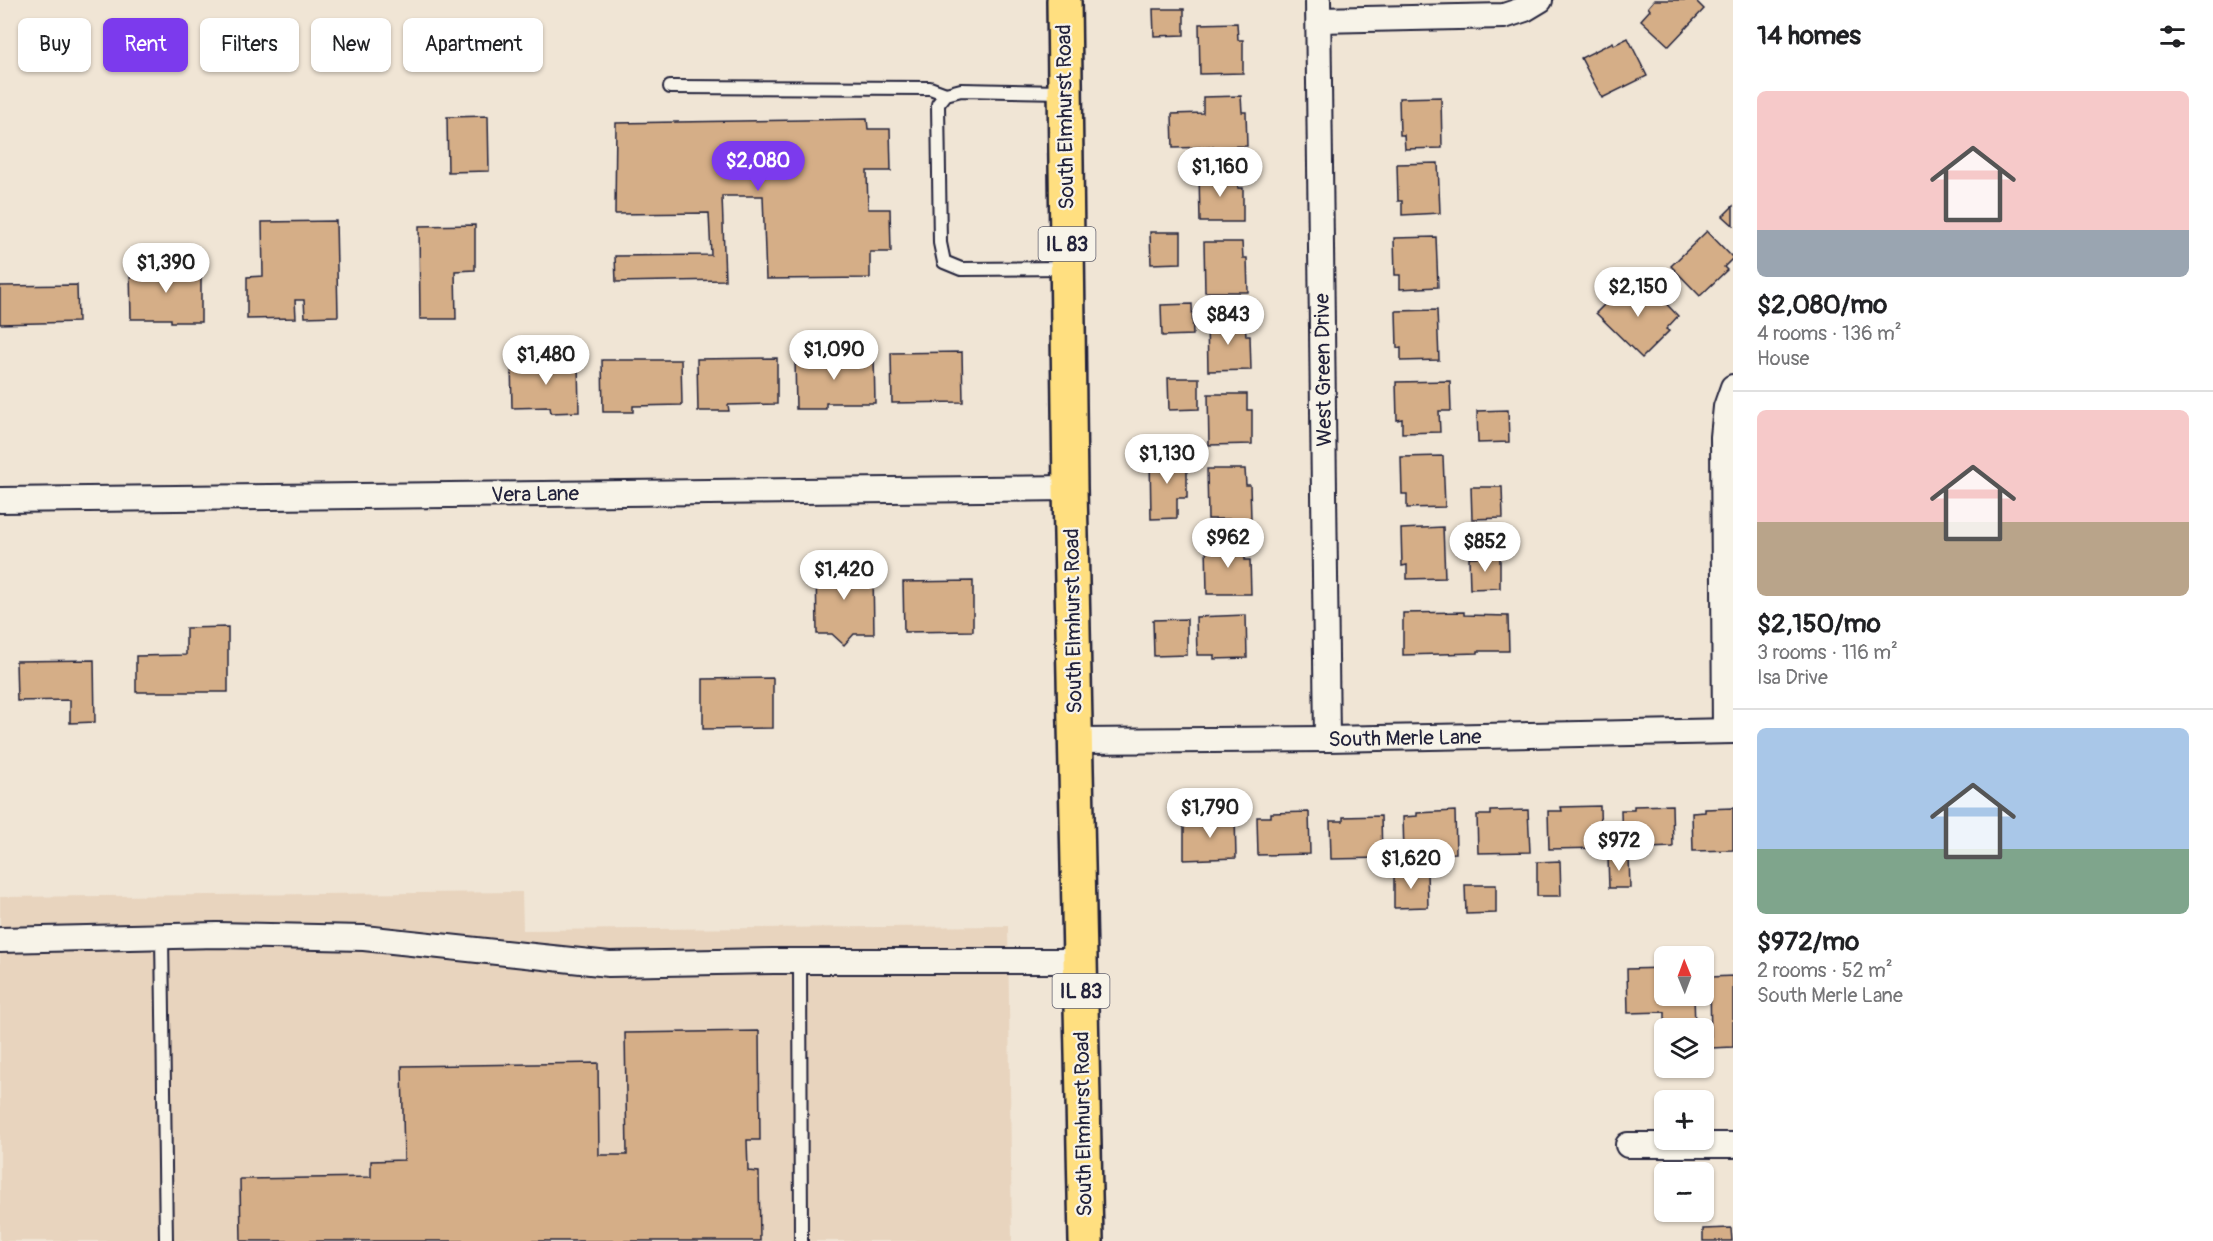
<!DOCTYPE html>
<meta charset="utf-8">
<style>
:root{--surface:#fff;--page:#f2f2f2;--text:#202124;--muted:#757577;--line:#e0e0e0;--accent:#7c3aed}
body{margin:0;font-family:Pangolin,sans-serif;background:var(--page);color:var(--text);height:100vh;display:flex;flex-direction:column;font-size:22px;white-space:nowrap}
*{box-sizing:border-box;margin:0}
p{font-size:20px;color:var(--muted)}
.icon{flex:none;width:33px;height:33px;fill:none;stroke:currentColor;stroke-width:2;stroke-linecap:round;stroke-linejoin:round}
.map{position:relative;flex:1;overflow:hidden}
.side{display:flex;flex-direction:column;background:var(--surface);width:480px}
.side>*{flex:none}
.banner{position:absolute;left:18px;top:18px;width:570px;height:54px;display:flex;gap:12px}
.needle{width:39px;rotate:359deg}
.buttons{position:absolute;left:1654px;top:946px;display:grid;gap:12px}
.buttons a{display:grid;place-items:center;width:60px;height:60px;border-radius:9px;background:var(--surface);box-shadow:0 2px 4px #0004;font-size:30px}
.price{position:absolute;translate:-50% -51px;padding:0 14px;border-radius:21px;background:#fff;color:#222;font-size:20px;line-height:39px;filter:drop-shadow(0 2px 3px #0008)}
.price::after{content:'';position:absolute;left:50%;top:36px;width:18px;height:14px;margin-left:-9px;background:inherit;clip-path:polygon(0 0,100% 0,50% 100%)}
.price.current{background:var(--accent);color:#fff}
ul{padding:0;list-style:none}
li{display:grid;align-content:center;gap:12px;height:318px;padding:0 24px}
li+li{border-top:2px solid var(--line)}
li span{display:grid;place-items:center;height:186px;border-radius:9px;color:#555}
li>.icon{margin-inline-start:auto}
span .icon{width:108px;height:108px;fill:#fffc;stroke-width:1}
li b{font-size:26px}
h2{display:flex;justify-content:space-between;align-items:center;height:72px;padding:0 24px;font-size:26px}
.chip{padding:0 21px;border-radius:9px;background:var(--surface);box-shadow:0 2px 4px #0004;font-size:21px;line-height:54px}
.chip.current{background:var(--accent);color:#fff}
main{display:flex;flex:1;min-height:0}
.map>svg:first-child{display:block}
.built{fill:#e8d4be}
.building{fill:#d5ae87;stroke:#22223b;stroke-width:1.5}
.lines{fill:none;stroke-linecap:round;stroke-linejoin:round}
.service-casing{stroke:#22223b;stroke-width:16}
.minor-casing{stroke:#22223b;stroke-width:28}
.primary-casing{stroke:#22223b;stroke-width:38}
.service{stroke:#f7f3e8;stroke-width:12}
.minor{stroke:#f7f3e8;stroke-width:24}
.primary{stroke:#ffdf80;stroke-width:33}
.labels{text-anchor:middle;stroke-width:4.5;stroke-linejoin:round;paint-order:stroke}
.shield{fill:#f7f3e8;stroke:#62616f;stroke-width:1.5}
.shield-label{font-size:20px;font-weight:bold;fill:#22223b}
.street-label{font-size:21px;fill:#22223b;stroke:#f7f3e8}
</style>
<main>
<div class="map">
<svg width="1733" height="1241" viewBox="0 0 1733 1241">
<rect width="100%" height="100%" fill="#f0e5d5"/>
<filter id="ink" filterUnits="userSpaceOnUse"><feTurbulence type="fractalNoise" baseFrequency=".0167" numOctaves="2"/><feDisplacementMap in="SourceGraphic" scale="12" xChannelSelector="R" yChannelSelector="G"/><feConvolveMatrix kernelMatrix="1 2 1 2 8 2 1 2 1" color-interpolation-filters="sRGB"/></filter>
<g filter="url(#ink)">
<path class="built" d="M522,892L523,930L1008,926L1012,1241H0V897Z"/>
<g class="building">
<path d="M1654,0H1695L1704,9L1669,46L1641,20L1650,10L1648,7Z"/>
<path d="M1153,9H1184V35L1154,36Z"/>
<path d="M1237,23L1238,40H1243V73L1200,74L1199,24Z"/>
<path d="M1628,38L1647,76L1602,98L1581,58L1613,42L1614,45Z"/>
<path d="M1241,96L1242,112H1246L1247,146L1173,148L1172,114L1203,113V97Z"/>
<path d="M1441,97L1442,148L1405,149L1404,135H1400L1399,98Z"/>
<path d="M488,116L489,171L448,172L447,117Z"/>
<path d="M867,119L868,129H890L891,171H867L868,209H890L891,252H870V278L766,279L763,196H722L725,280L616,282L615,256L711,255L709,213L615,214L616,123Z"/>
<path d="M1438,163L1440,213L1402,215V201H1398L1397,164Z"/>
<path d="M1199,172H1237L1238,188H1243V222H1200Z"/>
<path d="M1733,206V225L1723,216Z"/>
<path d="M336,221L338,316L305,317L304,300H295L296,318L247,319V277L263,276L262,222Z"/>
<path d="M475,225V270L455,271L456,319H420L419,226Z"/>
<path d="M1707,231L1733,258L1724,267L1727,270L1700,296L1671,266Z"/>
<path d="M1150,232H1181V263L1151,264Z"/>
<path d="M1436,237L1438,287L1400,289V275H1395L1394,238Z"/>
<path d="M1204,242H1242L1243,258H1247L1248,292H1205Z"/>
<path d="M201,268V322H171V319H131L130,269Z"/>
<path d="M1626,283L1642,298L1651,288L1678,316L1666,329L1669,331L1642,358L1596,313Z"/>
<path d="M77,285L78,322L0,324V286Z"/>
<path d="M1192,304L1193,335L1162,336L1161,305Z"/>
<path d="M1437,310L1439,360L1401,361V347L1397,348L1396,311Z"/>
<path d="M1207,320H1245L1246,336H1250L1251,370L1208,371Z"/>
<path d="M962,352L963,402L892,403L891,353Z"/>
<path d="M874,357L875,403H826V409H796L795,358Z"/>
<path d="M777,358V404L728,405L729,411H698L697,359Z"/>
<path d="M602,360H681L682,405L633,406V412H603Z"/>
<path d="M578,362L579,412L551,413L550,407L512,408L511,363Z"/>
<path d="M1168,378H1199V409L1169,410Z"/>
<path d="M1450,381L1451,411H1439L1440,432L1402,433V419L1397,420L1396,382Z"/>
<path d="M1208,394H1247V410H1252V444L1209,445Z"/>
<path d="M1508,410L1509,442L1478,443L1477,411Z"/>
<path d="M1187,456V498H1177V518L1151,519L1150,457Z"/>
<path d="M1443,456L1445,507L1407,508V494H1402L1401,457Z"/>
<path d="M1207,469H1245L1246,485H1250L1251,519H1208Z"/>
<path d="M1471,487H1502L1503,518L1472,519Z"/>
<path d="M1443,527L1445,578L1407,579V565L1402,566L1401,529Z"/>
<path d="M1245,543V560H1250L1251,594H1207L1206,544Z"/>
<path d="M1469,557H1500V588L1470,589Z"/>
<path d="M849,562V573L873,572L874,634H854L844,645L832,634H817L816,563Z"/>
<path d="M973,581V631L904,632L903,582Z"/>
<path d="M1464,612V615L1508,616L1509,651H1478V653L1403,655V613Z"/>
<path d="M1246,615L1247,658L1214,659V655H1197L1196,617Z"/>
<path d="M1187,619V655L1154,656L1153,620Z"/>
<path d="M228,627V692H136V656L186,655V628Z"/>
<path d="M94,660L95,722L70,723V700L17,701L16,661Z"/>
<path d="M773,678V728L703,729V679Z"/>
<path d="M1672,805L1673,847L1622,849L1621,810H1634V806Z"/>
<path d="M1600,806L1601,848L1549,849L1548,811H1562L1561,807Z"/>
<path d="M1733,808V850L1693,851L1692,813L1705,812V809Z"/>
<path d="M1528,810L1530,852L1478,853L1477,815H1491V811Z"/>
<path d="M1455,811L1456,853L1404,855L1403,817L1417,816V813Z"/>
<path d="M1309,812L1310,854L1258,855L1257,817H1271V813Z"/>
<path d="M1381,816L1382,858L1331,859L1330,821H1343V817Z"/>
<path d="M1212,817H1235L1236,858L1184,860V822L1212,821Z"/>
<path d="M1629,856L1630,888H1609L1608,857Z"/>
<path d="M1560,861L1561,896H1537V862Z"/>
<path d="M1394,872H1427L1428,907L1394,908Z"/>
<path d="M1465,885H1496V913L1466,914Z"/>
<path d="M1665,968V996H1694L1695,1026L1665,1027V1012L1628,1013L1627,969Z"/>
<path d="M1733,976V1047L1711,1048L1710,977Z"/>
<path d="M759,1031L760,1140H747L748,1171L759,1172L760,1241H241L240,1179L371,1177V1161L404,1160L402,1066L598,1063L599,1155H627L625,1033Z"/>
<path d="M1731,1228L1732,1241H1703V1229Z"/>
</g>
<g class="lines">
<g class="service-casing">
<g id="service">
<path d="M670,87L930,88L946,94"/>
<path d="M1063,92L961,90L946,94L938,104L940,243L944,262L961,269L1066,268"/>
<path d="M162,936L166,1241"/>
<path d="M800,961L801,1241"/>
</g>
</g>
<g class="minor-casing">
<g id="minor">
<path d="M1318,0L1327,739"/>
<path d="M1319,20L1504,16L1525,9L1540,0"/>
<path d="M0,500L1070,488"/>
<path d="M1725,731L1723,437L1726,407L1733,387"/>
<path d="M1076,741L1327,739L1733,731"/>
<path d="M0,940L217,935L364,938L609,964L774,961H1080"/>
<path d="M1628,1145H1733"/>
</g>
</g>
<g class="primary-casing">
<path id="primary" d="M1064,0L1070,488L1086,1241"/>
</g>
<use href="#service" class="service"/>
<use href="#minor" class="minor"/>
<use href="#primary" class="primary"/>
</g>
</g>
<g class="labels">
<g class="shield">
<rect x="1038.5" y="227" width="57" height="34" rx="4.5"/>
<rect x="1052.5" y="974" width="57" height="34" rx="4.5"/>
</g>
<g class="shield-label">
<text x="1067" y="251">IL 83</text>
<text x="1081" y="998">IL 83</text>
</g>
<g class="street-label">
<text transform="translate(1065 117) rotate(-91)" y="7">South Elmhurst Road</text>
<text transform="translate(1323 370) rotate(-91)" y="7">West Green Drive</text>
<text transform="translate(535 494) rotate(-1)" y="7">Vera Lane</text>
<text transform="translate(1073 621) rotate(-91)" y="7">South Elmhurst Road</text>
<text transform="translate(1405 738) rotate(-1)" y="7">South Merle Lane</text>
<text transform="translate(1083 1124) rotate(-91)" y="7">South Elmhurst Road</text>
</g>
</g>
</svg>
<div class="buttons">
<a><svg class="needle" viewBox="-14 -14 28 28"><path d="M0-13l5 13h-10z" fill="#e53935"/><path d="M0 13l5-13h-10z" fill="#757577"/></svg></a>
<a><svg class="icon" aria-label="layers" viewBox="0 0 24 24"><path d="M12 4l9 5-9 5-9-5zM3 14l9 5 9-5"/></svg></a>
<a>+</a>
<a>−</a>
</div>
<b class="price current" style="left:758px;top:192px">$2,080</b>
<b class="price" style="left:1220px;top:198px">$1,160</b>
<b class="price" style="left:166px;top:294px">$1,390</b>
<b class="price" style="left:1638px;top:318px">$2,150</b>
<b class="price" style="left:1228px;top:346px">$843</b>
<b class="price" style="left:834px;top:381px">$1,090</b>
<b class="price" style="left:546px;top:386px">$1,480</b>
<b class="price" style="left:1167px;top:485px">$1,130</b>
<b class="price" style="left:1228px;top:569px">$962</b>
<b class="price" style="left:1485px;top:573px">$852</b>
<b class="price" style="left:844px;top:601px">$1,420</b>
<b class="price" style="left:1210px;top:839px">$1,790</b>
<b class="price" style="left:1619px;top:872px">$972</b>
<b class="price" style="left:1411px;top:890px">$1,620</b>
<div class="banner">
<a class="chip">Buy</a>
<a class="chip current">Rent</a>
<a class="chip">Filters</a>
<a class="chip">New</a>
<a class="chip">Apartment</a>
</div>
</div>
<section class="side">
<h2>14 homes<svg class="icon" aria-label="filters" viewBox="0 0 24 24"><path d="M4 7h16M4 17h16"/><circle cx="9" cy="7" r="2"/><circle cx="15" cy="17" r="2"/></svg></h2>
<ul>
<li><span style="background:linear-gradient(#f6c9c9 75%,#9aa5b1 0)"><svg class="icon" aria-label="home" viewBox="0 0 24 24"><path d="M3 11l9-7 9 7M6 9v11h12V9"/></svg></span><div><b>$2,080/mo</b><p>4 rooms · 136 m²</p><p>House</p></div></li>
<li><span style="background:linear-gradient(#f6c9c9 60%,#b9a48a 0)"><svg class="icon" aria-label="home" viewBox="0 0 24 24"><path d="M3 11l9-7 9 7M6 9v11h12V9"/></svg></span><div><b>$2,150/mo</b><p>3 rooms · 116 m²</p><p>Isa Drive</p></div></li>
<li><span style="background:linear-gradient(#a9c7e8 65%,#7fa58c 0)"><svg class="icon" aria-label="home" viewBox="0 0 24 24"><path d="M3 11l9-7 9 7M6 9v11h12V9"/></svg></span><div><b>$972/mo</b><p>2 rooms · 52 m²</p><p>South Merle Lane</p></div></li>
</ul>
</section>
</main>
